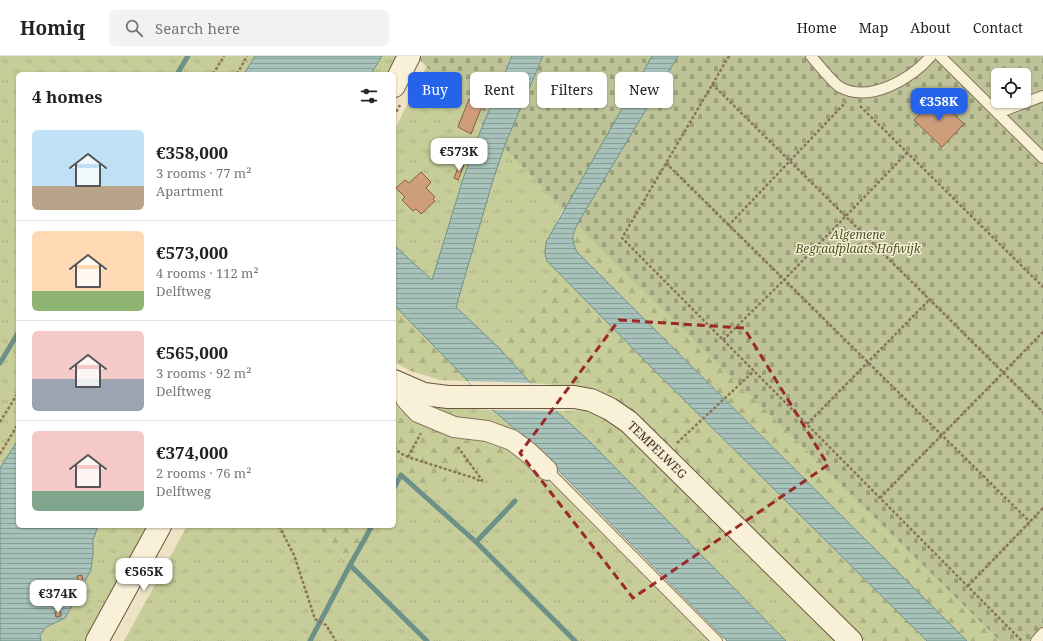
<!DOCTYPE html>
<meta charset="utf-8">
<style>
:root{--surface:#fff;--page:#f2f2f2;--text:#222;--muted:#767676;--line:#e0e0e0;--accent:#2563eb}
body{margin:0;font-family:"Noto Serif",serif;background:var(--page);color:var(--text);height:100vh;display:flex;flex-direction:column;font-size:15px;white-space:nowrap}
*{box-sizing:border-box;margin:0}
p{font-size:13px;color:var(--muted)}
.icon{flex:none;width:22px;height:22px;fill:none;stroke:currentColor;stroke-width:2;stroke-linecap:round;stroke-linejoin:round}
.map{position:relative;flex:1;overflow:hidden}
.panel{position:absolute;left:16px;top:16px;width:380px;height:456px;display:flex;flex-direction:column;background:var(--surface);border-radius:6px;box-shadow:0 1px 3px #0004}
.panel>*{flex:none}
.hud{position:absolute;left:408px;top:16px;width:380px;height:36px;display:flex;gap:8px}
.tools{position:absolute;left:991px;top:12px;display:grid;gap:8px}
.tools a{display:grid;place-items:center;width:40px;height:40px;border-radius:6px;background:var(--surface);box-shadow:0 1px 3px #0004;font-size:20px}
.price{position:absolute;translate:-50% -34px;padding:0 9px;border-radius:8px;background:#fff;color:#222;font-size:13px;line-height:26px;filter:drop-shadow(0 1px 2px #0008)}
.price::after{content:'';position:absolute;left:50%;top:24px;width:12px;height:9px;margin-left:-6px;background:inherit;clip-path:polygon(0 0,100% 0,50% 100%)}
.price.selected{background:var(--accent);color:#fff}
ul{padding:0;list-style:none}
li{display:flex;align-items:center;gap:12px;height:100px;padding:0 16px}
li+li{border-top:1px solid var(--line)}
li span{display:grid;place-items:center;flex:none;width:112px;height:80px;border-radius:6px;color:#555}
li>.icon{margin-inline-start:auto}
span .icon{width:48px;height:48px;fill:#fffc;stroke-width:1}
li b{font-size:17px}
h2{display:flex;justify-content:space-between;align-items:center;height:48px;padding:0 16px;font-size:17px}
.pill{padding:0 14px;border-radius:6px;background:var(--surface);box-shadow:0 1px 3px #0004;font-size:14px;line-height:36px}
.pill.selected{background:var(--accent);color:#fff}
header{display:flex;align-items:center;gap:24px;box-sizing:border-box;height:56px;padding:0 20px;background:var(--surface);border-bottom:1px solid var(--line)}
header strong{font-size:19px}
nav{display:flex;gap:22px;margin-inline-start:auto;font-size:14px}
.search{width:280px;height:36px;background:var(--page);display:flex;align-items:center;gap:10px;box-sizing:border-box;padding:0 14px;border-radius:6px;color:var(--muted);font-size:15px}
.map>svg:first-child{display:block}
.grass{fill:url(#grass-tufts)}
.forest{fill:url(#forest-firs)}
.cemetery{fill:url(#cemetery-stones);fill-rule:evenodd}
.water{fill:url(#water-rules);stroke:#6d9188}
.pier{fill:#efe3c5}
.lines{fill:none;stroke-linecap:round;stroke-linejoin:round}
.stream{stroke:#6d9188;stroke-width:5}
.building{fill:#ce9d7a;stroke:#8a5e40}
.lane-casing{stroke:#8a745a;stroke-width:12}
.street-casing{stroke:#8a745a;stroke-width:22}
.secondary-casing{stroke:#6c553e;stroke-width:24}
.path{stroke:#8a745a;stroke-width:2.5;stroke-dasharray:3 2;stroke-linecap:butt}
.lane{stroke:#f9f0d8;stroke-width:10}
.street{stroke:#f9f0d8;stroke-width:20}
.secondary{stroke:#f9f0d8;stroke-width:22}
.marked{fill:none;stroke:#9a2929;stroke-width:3;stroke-dasharray:8 5;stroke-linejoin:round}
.labels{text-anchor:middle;stroke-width:3;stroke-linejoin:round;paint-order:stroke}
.park-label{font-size:12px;font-style:italic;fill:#4a5725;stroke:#f6edd4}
.street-label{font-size:12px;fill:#3a2c1f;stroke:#f6edd4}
</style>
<header>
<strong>Homiq</strong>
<div class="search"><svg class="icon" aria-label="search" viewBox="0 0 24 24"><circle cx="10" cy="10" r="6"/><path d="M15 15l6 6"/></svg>Search here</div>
<nav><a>Home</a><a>Map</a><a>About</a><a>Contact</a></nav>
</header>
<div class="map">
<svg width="1043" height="585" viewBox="0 0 1043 585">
<defs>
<pattern id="grass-tufts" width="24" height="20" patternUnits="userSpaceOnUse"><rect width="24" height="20" fill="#c7cd98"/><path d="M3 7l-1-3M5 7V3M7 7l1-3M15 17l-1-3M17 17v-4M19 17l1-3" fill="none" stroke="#acb083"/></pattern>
<pattern id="forest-firs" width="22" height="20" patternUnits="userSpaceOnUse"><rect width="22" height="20" fill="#c7cd98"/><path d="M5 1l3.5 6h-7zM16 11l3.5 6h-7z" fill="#acb083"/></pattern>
<pattern id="cemetery-stones" width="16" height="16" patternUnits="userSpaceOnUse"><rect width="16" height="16" fill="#bdc297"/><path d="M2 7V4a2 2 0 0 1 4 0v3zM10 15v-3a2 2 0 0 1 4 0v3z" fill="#9b9e7b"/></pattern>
<pattern id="water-rules" width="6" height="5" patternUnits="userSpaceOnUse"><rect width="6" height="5" fill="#a6c2ba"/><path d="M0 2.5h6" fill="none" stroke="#889e97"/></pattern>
</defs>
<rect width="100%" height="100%" fill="#efe3c5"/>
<g class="grass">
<path d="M0,0H255L244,18H18V384L0,412Z"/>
<path d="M382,0H399L389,18H371Z"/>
<path d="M432,0H512L463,123L432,224L394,189V75Z"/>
<path d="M652,0L557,164L547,205L558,216L499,292L456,251L493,124L506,86Z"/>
<path d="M420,347L445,351L493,354L534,390L453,362Z"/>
<path d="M582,354L596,357L609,363L587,383L556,355Z"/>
<path d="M519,399L560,436L708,585H124L187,470H316L324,478L350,509L372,470H394V432L401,419L419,435Z"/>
<path d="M98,470H147L85,585H41L40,579L46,571L65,562L93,499V484Z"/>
<path d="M726,476L836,585H786L701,499Z"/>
</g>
<g class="forest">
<path d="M578,167L1010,585H967L953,571L577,196C571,183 572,180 578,167Z"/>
<path d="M558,216L656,316L927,585H865L651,374L608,340L590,332L531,327L499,292Z"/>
<path d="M394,249L468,325L440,324L411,315L394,306Z"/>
<path d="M394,348L402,355L426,369L495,382L519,399L419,435L401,420L394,432Z"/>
<path d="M609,363L631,381L726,476L701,499L587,383Z"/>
<path d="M316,470H372L350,509L324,478Z"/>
</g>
<path class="cemetery" d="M422,0H1043V585H1000L602,194L420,4ZM998,19H1024V45H998Z"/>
<g class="water">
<path d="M255,0H382L371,18H244Z"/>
<path d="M512,0H543L506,86L493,124L456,251L499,292L556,355L587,383L786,585H727L534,390L493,354L468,325L394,249V189L432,224L463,123L478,81Z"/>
<path d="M652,0H678L578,167C572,180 571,183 577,196L967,585H927L656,316L547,205L545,198L546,186Z"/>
<path d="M18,384V470H98L93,484V499L91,513L78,540L65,562L46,571L40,579L41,585H0V412Z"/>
</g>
<path class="pier" d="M468,325L531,327L556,355L493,354Z"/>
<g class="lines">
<g class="stream">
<path d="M177,18L188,0"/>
<path d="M0,307L18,277"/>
<path d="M394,432L401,419L476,486L575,585"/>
<path d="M476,486L515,445"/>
<path d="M350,509L372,470"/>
<path d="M310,585L350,509L427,585"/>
</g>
</g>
<g class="building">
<path d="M936,41L964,68L942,91L914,64Z"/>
<path d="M469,43L482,50L471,78L458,71Z"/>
<path d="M460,107L464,109L458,124L454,122Z"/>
<path d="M421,116L431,126L426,132L435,141L433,143L435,145L421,158L416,153L413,155L402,144L405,141L396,132L405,124L409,127Z"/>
<path d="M82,519L83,524L78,525L77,520Z"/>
<path d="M60,555L61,560L56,561L55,556Z"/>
</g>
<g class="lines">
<g class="lane-casing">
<g id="lane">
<path d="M811,0C817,7 834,28 840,31C870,48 912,22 931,0"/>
<path d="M940,0L1043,102"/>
<path d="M998,57L1043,40"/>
<path d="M547,414L717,585"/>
<path d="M1036,585L1043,577"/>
</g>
</g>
<g class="street-casing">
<path id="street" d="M404,330L406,343L418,356L454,371L487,375L512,384L529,397L547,414"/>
</g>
<g class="secondary-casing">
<g id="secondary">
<path d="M394,30L409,0"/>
<path d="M394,325L424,338L448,341H574L591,344L610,353L629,366L851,585"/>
<path d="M97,585L160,470"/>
</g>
</g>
<g class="path">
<path d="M729,0L622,182L1022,585"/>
<path d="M213,18L224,0"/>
<path d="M237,18L247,0"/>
<path d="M712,28L1043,356"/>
<path d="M860,50L1043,231"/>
<path d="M394,60L400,49"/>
<path d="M666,107L1030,466"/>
<path d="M728,170L846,46"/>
<path d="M723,284L784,224L907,97"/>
<path d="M0,366L18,337"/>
<path d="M807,368L929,244"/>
<path d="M677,387L754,315"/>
<path d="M394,391L400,397L408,401L477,423L480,426L482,424L457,390"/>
<path d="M0,398L18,368"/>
<path d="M408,401L421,377"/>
<path d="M880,442L1043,276"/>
<path d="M279,470L294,499L315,563L326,569L336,585"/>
<path d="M968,530L1043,452"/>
</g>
<use href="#lane" class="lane"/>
<use href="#street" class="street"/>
<use href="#secondary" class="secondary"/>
</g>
<path class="marked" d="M619,264L744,272L828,409L633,542L520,397Z"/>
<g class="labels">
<g class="park-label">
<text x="858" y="183">Algemene<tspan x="858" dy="14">Begraafplaats Hofwijk</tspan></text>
</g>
<g class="street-label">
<text transform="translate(657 394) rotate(44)" y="4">TEMPELWEG</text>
</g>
</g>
</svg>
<div class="tools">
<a><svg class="icon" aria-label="locate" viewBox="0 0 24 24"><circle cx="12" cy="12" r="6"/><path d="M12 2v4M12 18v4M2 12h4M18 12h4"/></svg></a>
</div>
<b class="price selected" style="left:939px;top:66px">€358K</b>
<b class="price" style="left:459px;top:116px">€573K</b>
<b class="price" style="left:144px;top:536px">€565K</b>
<b class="price" style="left:58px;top:558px">€374K</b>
<div class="hud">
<a class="pill selected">Buy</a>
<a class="pill">Rent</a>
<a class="pill">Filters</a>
<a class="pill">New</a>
</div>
<section class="panel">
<h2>4 homes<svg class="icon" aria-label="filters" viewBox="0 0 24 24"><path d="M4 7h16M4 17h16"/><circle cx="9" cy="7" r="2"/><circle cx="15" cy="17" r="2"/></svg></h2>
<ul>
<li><span style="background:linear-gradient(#bfe0f5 70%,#b9a48a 0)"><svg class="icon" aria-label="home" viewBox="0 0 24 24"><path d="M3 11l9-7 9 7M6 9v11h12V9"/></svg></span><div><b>€358,000</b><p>3 rooms · 77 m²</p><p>Apartment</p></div></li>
<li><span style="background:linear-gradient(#ffd9b3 75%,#8fb573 0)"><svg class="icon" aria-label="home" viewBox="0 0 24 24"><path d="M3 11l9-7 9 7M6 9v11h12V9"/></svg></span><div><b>€573,000</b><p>4 rooms · 112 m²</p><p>Delftweg</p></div></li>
<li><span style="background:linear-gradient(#f6c9c9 60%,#9aa5b1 0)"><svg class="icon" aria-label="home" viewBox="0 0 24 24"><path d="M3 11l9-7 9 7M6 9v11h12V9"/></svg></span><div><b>€565,000</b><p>3 rooms · 92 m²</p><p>Delftweg</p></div></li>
<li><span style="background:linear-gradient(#f6c9c9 75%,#7fa58c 0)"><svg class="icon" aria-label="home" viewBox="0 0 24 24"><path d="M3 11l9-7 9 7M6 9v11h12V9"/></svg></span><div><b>€374,000</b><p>2 rooms · 76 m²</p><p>Delftweg</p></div></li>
</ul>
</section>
</div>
